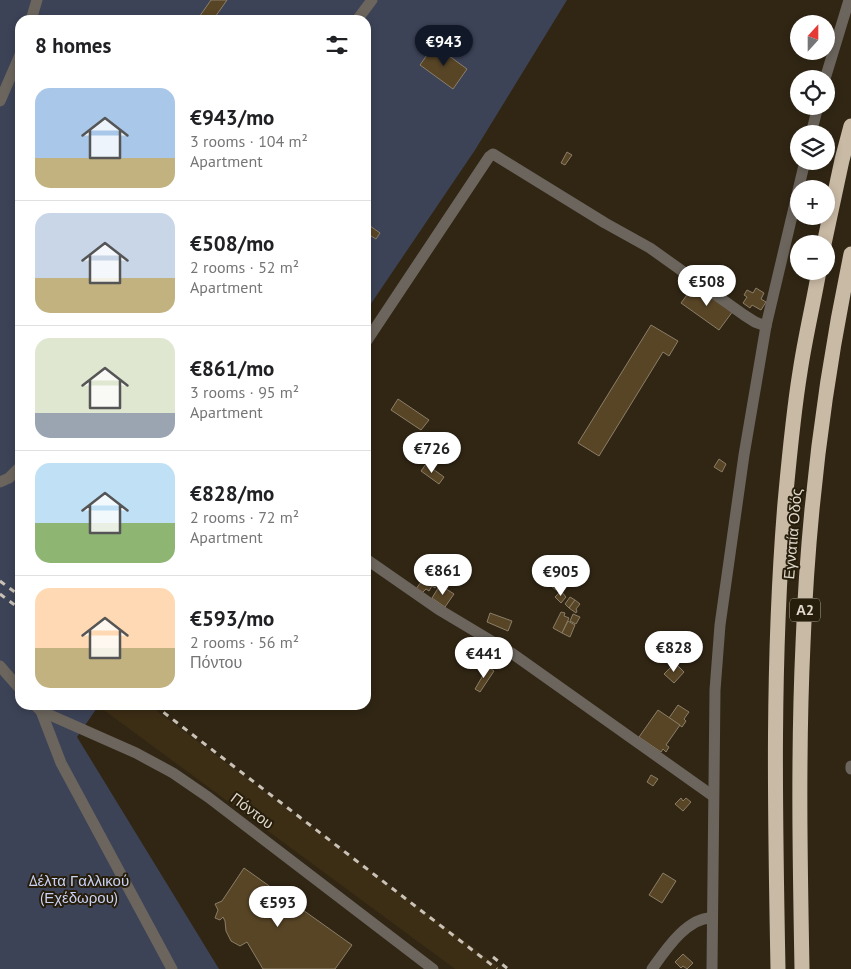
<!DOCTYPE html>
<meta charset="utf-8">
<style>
:root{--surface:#fff;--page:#f2f2f2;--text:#202124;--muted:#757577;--line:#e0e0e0;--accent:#111827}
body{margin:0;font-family:"PT Sans",sans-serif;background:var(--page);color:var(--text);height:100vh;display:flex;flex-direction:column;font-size:19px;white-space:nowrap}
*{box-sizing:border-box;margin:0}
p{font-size:16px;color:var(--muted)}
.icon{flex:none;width:28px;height:28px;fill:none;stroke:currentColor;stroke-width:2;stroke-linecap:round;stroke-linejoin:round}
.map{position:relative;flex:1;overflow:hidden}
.details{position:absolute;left:15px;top:15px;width:356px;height:695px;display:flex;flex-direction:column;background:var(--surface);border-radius:15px;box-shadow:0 2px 8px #0003}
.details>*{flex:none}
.needle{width:32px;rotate:21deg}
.tools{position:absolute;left:790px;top:15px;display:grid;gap:10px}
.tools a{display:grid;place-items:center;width:45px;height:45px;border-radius:50%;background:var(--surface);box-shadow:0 2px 8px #0003;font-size:25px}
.price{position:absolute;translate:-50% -42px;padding:0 11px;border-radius:18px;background:#fff;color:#222;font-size:16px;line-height:32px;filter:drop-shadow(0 1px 2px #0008)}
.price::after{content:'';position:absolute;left:50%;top:30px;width:15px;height:11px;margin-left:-8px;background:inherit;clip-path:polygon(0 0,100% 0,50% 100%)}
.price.active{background:var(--accent);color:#fff}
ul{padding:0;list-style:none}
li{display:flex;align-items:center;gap:15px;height:125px;padding:0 20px}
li+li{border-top:1px solid var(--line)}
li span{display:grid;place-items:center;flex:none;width:140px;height:100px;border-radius:15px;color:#555}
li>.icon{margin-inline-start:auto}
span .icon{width:60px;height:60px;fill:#fffc;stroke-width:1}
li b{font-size:21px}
h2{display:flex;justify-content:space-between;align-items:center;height:60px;padding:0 20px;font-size:21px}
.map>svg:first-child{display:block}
.built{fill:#3c2d15}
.green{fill:#3d4357}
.building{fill:#584526;stroke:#8b7e69}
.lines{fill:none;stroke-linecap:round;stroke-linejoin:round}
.minor{stroke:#6b655d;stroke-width:11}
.highway{stroke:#c9baa5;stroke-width:15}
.rail{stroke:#cac2b6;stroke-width:3;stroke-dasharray:6 6;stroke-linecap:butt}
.labels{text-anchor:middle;stroke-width:4;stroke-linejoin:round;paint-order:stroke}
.shield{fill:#271d0b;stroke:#a8a193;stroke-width:1}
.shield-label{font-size:14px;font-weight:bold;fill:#e0d9cd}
.street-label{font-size:15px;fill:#e0d9cd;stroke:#271d0b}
.park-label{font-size:15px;fill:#c8d3f5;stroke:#271d0b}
</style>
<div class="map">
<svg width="851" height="969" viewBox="0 0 851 969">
<rect width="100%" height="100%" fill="#312614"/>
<path class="built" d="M97,705H149L502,969H455Z"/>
<path class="green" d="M0,0H567L475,150L366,311V20H20V705H99L77,737L219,969H0Z"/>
<g class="building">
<path d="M211,0H227L213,20H197Z"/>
<path d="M434,45L467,69L453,89L420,65Z"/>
<path d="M567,152L572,155L565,165L561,163Z"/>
<path d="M366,223L380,233L376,239L366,233Z"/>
<path d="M695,284L733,311L719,330L681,303Z"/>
<path d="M756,288L764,293L761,299L766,302L761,310L752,305L750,308L743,303L747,297L744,295L747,290L753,293Z"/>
<path d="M651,325L678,341L669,356L663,352L599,456L578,443Z"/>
<path d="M398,399L429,420L421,430L391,410Z"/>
<path d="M719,459L726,464L722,472L714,467Z"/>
<path d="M426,464L444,477L439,484L421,471Z"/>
<path d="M428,572L440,581L435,588L432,586L429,591L426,589L422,593L416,589Z"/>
<path d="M554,579L564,588L561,591L558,588L556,590L551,586L553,584L551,582Z"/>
<path d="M440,585L454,594L445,607L432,598Z"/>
<path d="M561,591L566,597L561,603L555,597Z"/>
<path d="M570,597L575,600L569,608L565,604Z"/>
<path d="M575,600L580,604L576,609L577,611L576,613L569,608Z"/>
<path d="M561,612L565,613L564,616L569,618L562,633L553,628Z"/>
<path d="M490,613L512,621L508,631L487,622Z"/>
<path d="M573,614L580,617L576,624L570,621Z"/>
<path d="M568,621L575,625L570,637L562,633Z"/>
<path d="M493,647L507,656L497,668L486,662Z"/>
<path d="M675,663L684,672L674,683L664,674Z"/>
<path d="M488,667L494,671L480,692L475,689Z"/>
<path d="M678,705L689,712L684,719L686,721L682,727L669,718Z"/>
<path d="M658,710L680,725L666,745L669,747L666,752L663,749L661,752L639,737Z"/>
<path d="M651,775L658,779L653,786L647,782Z"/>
<path d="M681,798L683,801L686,798L691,802L683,811L675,804Z"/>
<path d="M244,868L352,945L335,969H263L247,942L240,946L231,941L226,931L225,921L223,917L220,920L215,918L218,910L215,904L222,901Z"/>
<path d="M663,873L676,881L662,903L649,895Z"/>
<path d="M683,954L693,963L687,969L683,966L681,968L675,962Z"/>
</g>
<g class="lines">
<g class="minor">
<path d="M31,20L37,0"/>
<path d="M357,20L372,0"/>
<path d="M825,79L849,0"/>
<path d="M0,101L20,55"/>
<path d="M811,134L818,106"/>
<path d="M366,342L489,157L493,154L605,223L650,248L744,315L755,322L766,326"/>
<path d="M0,482L9,478L20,467"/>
<path d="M366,559L438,609L513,654L713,796"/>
<path d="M0,666L20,689"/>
<path d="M35,705L41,711L136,753L173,773L208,797L433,969"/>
<path d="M41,711L61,763L172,969"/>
<path d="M851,766V769"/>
<path d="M652,969C665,951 687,917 712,918"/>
<path d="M712,969L715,690L720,625L744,455L766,326L805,161"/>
</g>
<g class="highway">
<path d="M824,244L842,160L851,126"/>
<path d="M778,969C775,814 772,659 785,503C789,460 793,415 800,372C805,338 813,305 819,271"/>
<path d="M802,969C800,861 798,752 803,644C808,513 824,382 851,254"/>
</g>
<g class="rail">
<path d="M0,581L20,596"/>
<path d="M0,594L20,609"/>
<path d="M154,705L497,969"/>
<path d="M493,957L508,969"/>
</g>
</g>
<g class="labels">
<rect class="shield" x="790" y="598.5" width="30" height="23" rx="4"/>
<g class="shield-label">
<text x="805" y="615">Α2</text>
</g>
<g class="street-label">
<text transform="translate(793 534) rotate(-85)" y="5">Εγνατία Οδός</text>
<text transform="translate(252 811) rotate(37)" y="5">Πόντου</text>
</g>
<g class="park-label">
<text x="79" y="886">Δέλτα Γαλλικού<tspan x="79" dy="17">(Εχέδωρου)</tspan></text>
</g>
</g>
</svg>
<div class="tools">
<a><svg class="needle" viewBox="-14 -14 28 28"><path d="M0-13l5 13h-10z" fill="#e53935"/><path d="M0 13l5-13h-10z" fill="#757577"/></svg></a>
<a><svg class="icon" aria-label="locate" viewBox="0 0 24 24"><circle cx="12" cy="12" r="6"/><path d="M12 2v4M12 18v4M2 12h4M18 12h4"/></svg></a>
<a><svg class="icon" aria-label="layers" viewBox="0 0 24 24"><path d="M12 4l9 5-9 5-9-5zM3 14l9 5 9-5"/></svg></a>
<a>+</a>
<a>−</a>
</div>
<b class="price active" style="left:444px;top:67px">€943</b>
<b class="price" style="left:707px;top:307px">€508</b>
<b class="price" style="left:432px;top:474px">€726</b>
<b class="price" style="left:443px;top:596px">€861</b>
<b class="price" style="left:561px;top:597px">€905</b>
<b class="price" style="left:674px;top:673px">€828</b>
<b class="price" style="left:484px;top:679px">€441</b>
<b class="price" style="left:278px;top:928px">€593</b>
<section class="details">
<h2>8 homes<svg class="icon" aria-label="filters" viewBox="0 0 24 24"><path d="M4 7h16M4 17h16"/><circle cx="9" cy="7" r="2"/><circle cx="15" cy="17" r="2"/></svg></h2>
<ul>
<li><span style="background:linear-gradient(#a9c7e8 70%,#c2b280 0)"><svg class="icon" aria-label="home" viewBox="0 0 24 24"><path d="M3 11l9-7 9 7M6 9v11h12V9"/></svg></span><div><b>€943/mo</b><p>3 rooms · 104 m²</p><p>Apartment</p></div></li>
<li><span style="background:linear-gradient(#c9d6e8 65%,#c2b280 0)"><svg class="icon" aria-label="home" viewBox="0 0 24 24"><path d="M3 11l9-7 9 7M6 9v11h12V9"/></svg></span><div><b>€508/mo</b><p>2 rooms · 52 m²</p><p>Apartment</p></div></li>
<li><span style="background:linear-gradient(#dfe7d0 75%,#9aa5b1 0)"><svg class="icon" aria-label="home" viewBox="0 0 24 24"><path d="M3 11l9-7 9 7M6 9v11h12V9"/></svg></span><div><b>€861/mo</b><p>3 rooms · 95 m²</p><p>Apartment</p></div></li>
<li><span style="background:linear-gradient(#bfe0f5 60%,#8fb573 0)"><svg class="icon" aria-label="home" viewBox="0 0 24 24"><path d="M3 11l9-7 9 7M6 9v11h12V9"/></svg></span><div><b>€828/mo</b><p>2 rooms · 72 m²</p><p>Apartment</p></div></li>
<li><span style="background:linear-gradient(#ffd9b3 60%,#c2b280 0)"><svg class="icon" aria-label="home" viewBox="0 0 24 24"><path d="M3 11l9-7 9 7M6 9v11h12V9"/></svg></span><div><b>€593/mo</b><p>2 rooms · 56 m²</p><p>Πόντου</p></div></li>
</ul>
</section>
</div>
